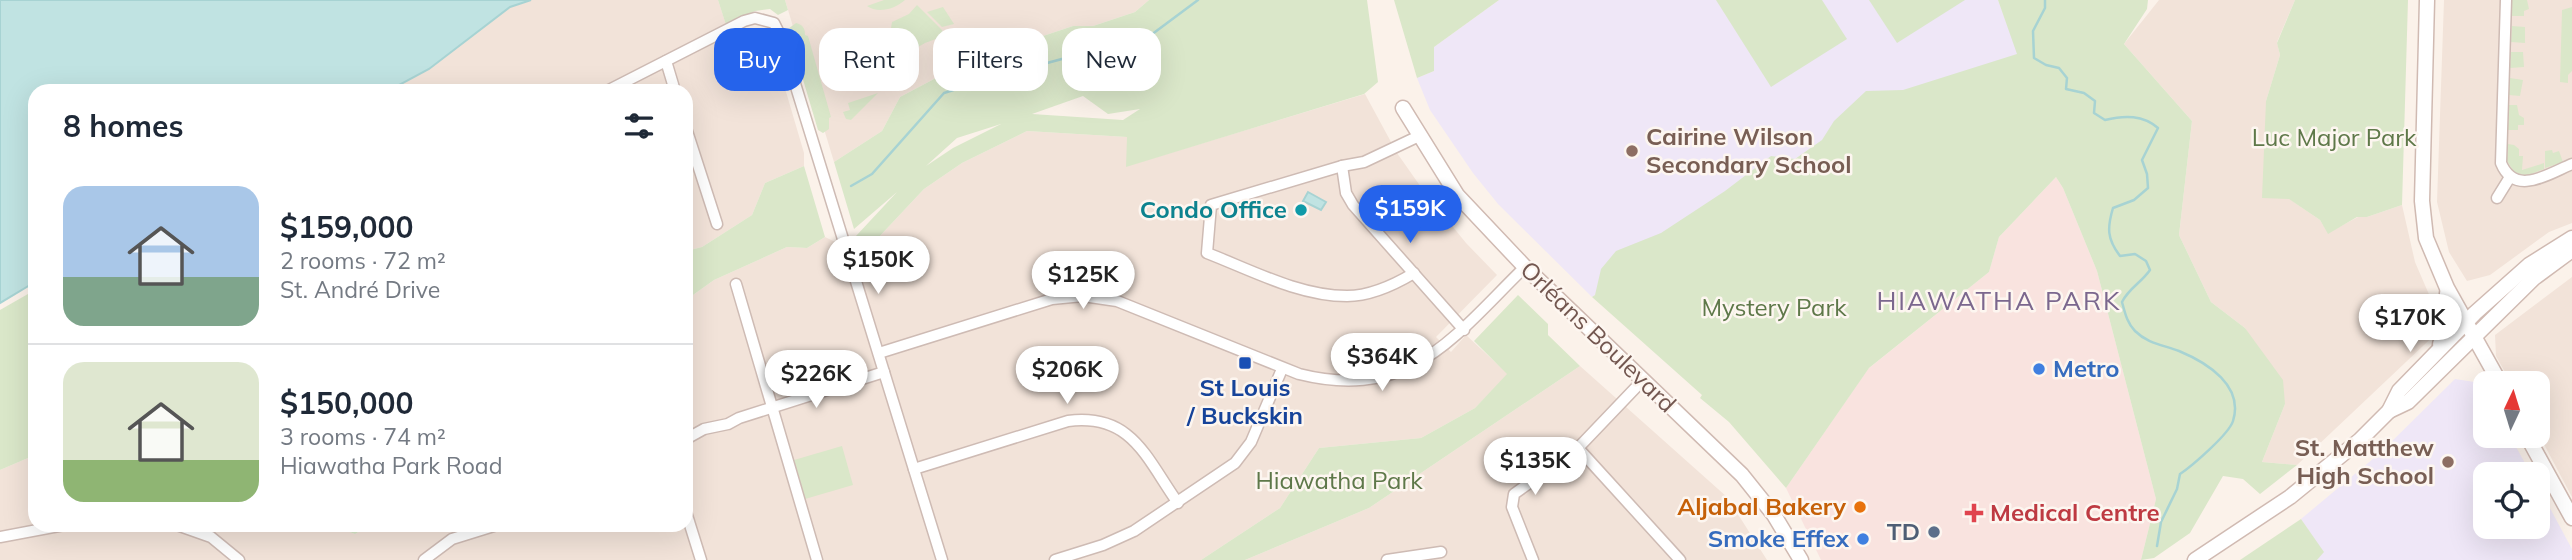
<!DOCTYPE html>
<meta charset="utf-8">
<style>
:root{--surface:#fff;--page:#f6f6f7;--text:#1f2937;--muted:#747a83;--line:#e0e1e3;--accent:#2563eb}
body{margin:0;font-family:Mulish,sans-serif;background:var(--page);color:var(--text);height:100vh;display:flex;flex-direction:column;font-size:26px;white-space:nowrap}
*{box-sizing:border-box;margin:0}
p{font-size:23px;color:var(--muted)}
.icon{flex:none;width:38px;height:38px;fill:none;stroke:currentColor;stroke-width:2;stroke-linecap:round;stroke-linejoin:round}
.map{position:relative;flex:1;overflow:hidden}
.side{position:absolute;left:28px;top:84px;width:665px;height:448px;display:flex;flex-direction:column;background:var(--surface);border-radius:21px;box-shadow:0 7px 28px #0002}
.side>*{flex:none}
.guide{position:absolute;left:714px;top:28px;width:665px;height:63px;display:flex;gap:14px}
.needle{width:46px;rotate:4deg}
.buttons{position:absolute;left:2473px;top:371px;display:grid;gap:14px}
.buttons a{display:grid;place-items:center;width:77px;height:77px;border-radius:14px;background:var(--surface);box-shadow:0 7px 28px #0002;font-size:35px}
.price{position:absolute;translate:-50% -60px;padding:0 16px;border-radius:24px;background:#fff;color:#222;font-size:23px;line-height:46px;filter:drop-shadow(0 2px 4px #0008)}
.price::after{content:'';position:absolute;left:50%;top:42px;width:21px;height:16px;margin-left:-10px;background:inherit;clip-path:polygon(0 0,100% 0,50% 100%)}
.price.selected{background:var(--accent);color:#fff}
ul{padding:0;list-style:none}
li{display:flex;align-items:center;gap:21px;height:175px;padding:0 35px}
li+li{border-top:2px solid var(--line)}
li span{display:grid;place-items:center;flex:none;width:196px;height:140px;border-radius:21px;color:#555}
li>.icon{margin-inline-start:auto}
span .icon{width:84px;height:84px;fill:#fffc;stroke-width:1}
li b{font-size:30px}
h2{display:flex;justify-content:space-between;align-items:center;height:84px;padding:0 35px;font-size:30px}
.tag{padding:0 24px;border-radius:21px;background:var(--surface);box-shadow:0 7px 28px #0002;font-size:24px;line-height:63px}
.tag.selected{background:var(--accent);color:#fff}
.map>svg:first-child{display:block}
.residential{fill:#f2e3d9}
.commercial{fill:#f9e3df}
.education{fill:#efe7f7}
.green{fill:#dae7c9;fill-rule:evenodd}
.water{fill:#c0e3e2;stroke:#a7d3d3;stroke-width:2}
.lines{fill:none;stroke-linecap:round;stroke-linejoin:round}
.stream{stroke:#a7d3d3;stroke-width:2.5}
.street-casing{stroke:#cebbb4;stroke-width:13}
.secondary-casing{stroke:#d0bab2;stroke-width:17}
.street{stroke:#fff;stroke-width:10}
.secondary{stroke:#fff;stroke-width:14}
.education-dot{fill:#8d6e63;stroke:#fdf6f0;stroke-width:2.5}
.culture-dot{fill:#0f9aa8;stroke:#fdf6f0;stroke-width:2.5}
.transit-dot{fill:#1a4fb4;stroke:#fdf6f0;stroke-width:2.5}
.shop-dot{fill:#3f7fe0;stroke:#fdf6f0;stroke-width:2.5}
.food-dot{fill:#e8710a;stroke:#fdf6f0;stroke-width:2.5}
.health-dot{fill:#e0444e;stroke:#fdf6f0;stroke-width:2.5}
.service-dot{fill:#5c6f8a;stroke:#fdf6f0;stroke-width:2.5}
.labels{text-anchor:middle;stroke-width:5;stroke-linejoin:round;paint-order:stroke}
.education-label{font-size:24px;font-weight:bold;fill:#785e54;stroke:#fdf6f0;text-anchor:start}
.park-label{font-size:24px;fill:#5e7849;stroke:#fdf6f0}
.culture-label{font-size:24px;font-weight:bold;fill:#0d838f;stroke:#fdf6f0;text-anchor:end}
.street-label{font-size:24px;fill:#735750;stroke:#fdf6f0}
.shop-label{font-size:24px;font-weight:bold;fill:#366cbe;stroke:#fdf6f0;text-anchor:start}
.transit-label{font-size:24px;font-weight:bold;fill:#164399;stroke:#fdf6f0}
.food-label{font-size:24px;font-weight:bold;fill:#c56008;stroke:#fdf6f0;text-anchor:end}
.health-label{font-size:24px;font-weight:bold;fill:#be3a42;stroke:#fdf6f0;text-anchor:start}
.service-label{font-size:24px;font-weight:bold;fill:#4e5e75;stroke:#fdf6f0;text-anchor:end}
.neighbourhood-label{font-size:26px;letter-spacing:2px;fill:#7b678e;stroke:#fdf6f0}
</style>
<div class="map">
<svg width="2572" height="560" viewBox="0 0 2572 560">
<rect width="100%" height="100%" fill="#fbf2ea"/>
<g class="residential">
<path d="M531,0H718L731,40L769,34L804,153V166L765,183L752,215L702,247L686,251V91H388L429,69L510,7Z"/>
<path d="M785,0H1149L1135,12L1093,26H1073L968,61L900,97L882,131L834,162Z"/>
<path d="M2159,0H2295L2277,42L2280,55L2266,101L2288,198L2320,220L2328,233L2358,217H2367L2402,205L2415,262L2443,327L2297,465L2262,462L2285,404L2245,328L2211,302L2179,235L2192,121L2124,44Z"/>
<path d="M2444,0H2572V223L2549,232L2490,275L2467,281L2449,252L2437,202Z"/>
<path d="M1365,94L1397,153L1423,190L1466,243L1497,275L1436,337L1451,352L1466,335L1508,374L1475,408L1421,438L1319,448L1280,508L1201,560H0V470L35,455V525H331L355,534L371,525H686V300L714,280L787,247L807,248L825,237L862,255L924,189L962,163L1027,131L1127,137V166Z"/>
<path d="M2572,277V497L2538,433V383H2511L2496,356L2495,335Z"/>
<path d="M1580,366L1727,497L1767,560H1245L1369,508Z"/>
</g>
<path class="commercial" d="M2056,177L2063,188L2097,271L2156,499L2141,560H1821L1786,488L1868,369L1989,272L1999,237Z"/>
<g class="education">
<path d="M1499,0H1998L2018,54L1839,129L1592,297L1498,204L1473,173L1430,110L1417,78L1434,71V47Z"/>
<path d="M2455,379L2481,383L2485,390V436H2510L2531,474H2485V527H2538V486L2572,549V560H2317L2323,552L2301,519L2380,453Z"/>
</g>
<g class="green">
<path d="M718,0H785L788,10L778,15L770,9L755,11L726,25Z"/>
<path d="M884,0H905C895,9 878,14 867,6Z"/>
<path d="M1149,0H1367L1378,82L1364,94L1126,167L1127,137L1027,131L962,163L924,189L862,255L856,236L897,192L854,229L834,162L882,131L900,97L968,61L1073,26H1093L1135,12ZM1083,96L1108,114L1140,109L1123,120L1032,114ZM1001,124L953,148L926,166L957,138Z"/>
<path d="M1394,0H1499L1434,47V71L1417,78Z"/>
<path d="M1716,0H1822L1847,39L1771,87Z"/>
<path d="M1869,0H1965L1897,43Z"/>
<path d="M1998,0H2148L2147,9L2124,44L2192,121L2179,235L2211,302L2245,328L2283,380L2285,404L2262,462L2297,465L2260,494L2243,479L2223,476L2190,533L2154,558L2141,560L2156,499L2097,271L2063,188L2056,177L1999,237L1989,272L1869,368L1786,488L1729,422L1700,398L1702,395L1592,297L1595,295L1601,269L1616,251L1661,233L1725,191L1771,156L1795,159L1822,140L1834,121L1866,91L1903,90L2017,54Z"/>
<path d="M2295,0H2408L2402,205L2367,217H2357L2328,234L2320,220L2289,199L2262,198L2266,101L2280,55L2277,43Z"/>
<path d="M2512,0H2527L2529,9L2524,11V16H2512Z"/>
<path d="M917,5L942,30L944,36L925,43L904,55L894,47L891,41L894,40L891,28L892,22L909,14Z"/>
<path d="M943,7L954,24L942,27L927,12Z"/>
<path d="M2572,7V71L2568,75V83L2560,82L2562,10Z"/>
<path d="M796,23C803,25 805,28 805,35L808,36L831,117L829,118V129L823,133L818,130L788,29Z"/>
<path d="M2512,26L2525,27V43L2511,42Z"/>
<path d="M2511,52H2523L2524,67L2510,68Z"/>
<path d="M2510,78L2523,80L2520,96L2509,95Z"/>
<path d="M878,93L851,120L846,119L843,112L850,110L848,103Z"/>
<path d="M2509,105H2517L2519,115L2524,118V125H2518V130H2508Z"/>
<path d="M2508,144L2514,145L2519,149V156H2523L2522,170L2544,163V169L2526,176L2514,172L2507,161Z"/>
<path d="M2552,150L2553,153L2559,151L2563,162L2545,168V151Z"/>
<path d="M804,166L825,237L807,248L787,247L714,280L686,300V251L702,247L752,215L765,183Z"/>
<path d="M35,290V455L0,470V310Z"/>
<path d="M1518,295L1548,324V335L1580,366L1369,508L1245,560H1201L1280,508L1319,448L1421,438L1475,408L1507,374L1474,341Z"/>
<path d="M842,446L853,485L805,499L794,460Z"/>
<path d="M2301,519L2324,552L2317,560H2240Z"/>
<path d="M331,525H370L355,534Z"/>
</g>
<g class="water">
<path d="M0,0H531L510,7L429,69L388,91H35V282L0,303Z"/>
<path d="M1308,192L1326,202L1321,210L1303,201Z"/>
</g>
<g class="lines">
<g class="stream">
<path d="M2045,0V8L2033,31L2034,58L2046,65L2059,68L2067,78L2066,89L2084,93L2095,101L2094,113L2105,120C2125,115 2143,115 2158,128L2142,160L2147,174L2148,188L2134,200L2113,208C2107,228 2107,239 2120,256L2135,254L2146,261L2150,270C2141,283 2129,288 2122,302C2125,313 2127,323 2135,331C2148,344 2164,345 2179,351C2208,363 2244,386 2233,421C2229,434 2192,466 2180,474L2177,489L2161,522L2157,546"/>
<path d="M1010,73L1151,35L1198,0"/>
<path d="M851,186L872,174L944,93L1001,75"/>
</g>
<g class="street-casing">
<g id="street">
<path d="M2506,0L2501,163C2515,197 2548,174 2572,164"/>
<path d="M666,61L675,91"/>
<path d="M607,91L744,21L755,18L774,23L780,35L942,560"/>
<path d="M686,128L717,224"/>
<path d="M1342,166L1346,193L1353,205L1464,330"/>
<path d="M2497,198L2510,177"/>
<path d="M1414,273C1394,285 1371,296 1347,296C1299,296 1251,270 1207,253L1211,205L1342,166L1364,162L1419,136"/>
<path d="M736,284L817,560"/>
<path d="M879,353L1052,299L1083,296L1117,301L1299,374C1411,402 1454,336 1525,267"/>
<path d="M686,439L704,429L728,424L739,418L884,372"/>
<path d="M1578,448L1680,560"/>
<path d="M914,469L1068,421C1132,413 1146,458 1178,503"/>
<path d="M686,512L701,560"/>
<path d="M177,525L211,537L239,560"/>
<path d="M0,537L64,525"/>
<path d="M424,560L452,539L497,525"/>
<path d="M1055,560L1103,545L1134,531L1235,463L1251,442L1282,369"/>
<path d="M1387,560L1441,552"/>
<path d="M1533,560L1512,507L1514,494L1578,448L1643,380"/>
</g>
</g>
<g class="secondary-casing">
<g id="secondary">
<path d="M2427,0L2422,201L2426,238L2447,288L2500,383"/>
<path d="M1403,108L1457,195L1525,267L1742,475L1774,515L1801,560"/>
<path d="M2440,344L2447,324V293"/>
<path d="M2389,411L2408,402L2534,278L2572,250"/>
<path d="M2527,436L2572,518"/>
<path d="M2195,560L2290,497L2360,440L2389,411L2399,391L2475,313L2529,265L2572,238"/>
</g>
</g>
<use href="#street" class="street"/>
<use href="#secondary" class="secondary"/>
</g>
<g class="education-dot">
<circle cx="1632" cy="151" r="7"/>
<circle cx="2448" cy="462" r="7"/>
</g>
<circle class="culture-dot" cx="1301" cy="210" r="7"/>
<rect class="transit-dot" x="1238" y="356" width="14" height="14" rx="3.5"/>
<g class="shop-dot">
<circle cx="2039" cy="369" r="7"/>
<circle cx="1863" cy="539" r="7"/>
</g>
<circle class="food-dot" cx="1860" cy="507" r="7"/>
<path class="health-dot" d="M1970.5 502.5h7v7h7v7h-7v7h-7v-7h-7v-7h7z"/>
<circle class="service-dot" cx="1934" cy="532" r="7"/>
<g class="labels">
<g class="education-label">
<text x="1646" y="145">Cairine Wilson<tspan x="1646" dy="28">Secondary School</tspan></text>
<text x="2434" y="456" text-anchor="end">St. Matthew<tspan x="2434" dy="28">High School</tspan></text>
</g>
<g class="park-label">
<text x="2334" y="146">Luc Major Park</text>
<text x="1774" y="316">Mystery Park</text>
<text x="1339" y="489">Hiawatha Park</text>
</g>
<g class="culture-label">
<text x="1287" y="218">Condo Office</text>
</g>
<g class="street-label">
<text transform="translate(1598 337) rotate(44)" y="8">Orléans Boulevard</text>
</g>
<g class="shop-label">
<text x="2053" y="377">Metro</text>
<text x="1849" y="547" text-anchor="end">Smoke Effex</text>
</g>
<g class="transit-label">
<text x="1245" y="396">St Louis<tspan x="1245" dy="28">/ Buckskin</tspan></text>
</g>
<g class="food-label">
<text x="1846" y="515">Aljabal Bakery</text>
</g>
<g class="health-label">
<text x="1990" y="521">Medical Centre</text>
</g>
<g class="service-label">
<text x="1920" y="540">TD</text>
</g>
<g class="neighbourhood-label">
<text x="1999" y="310">HIAWATHA PARK</text>
</g>
</g>
</svg>
<div class="buttons">
<a><svg class="needle" viewBox="-14 -14 28 28"><path d="M0-13l5 13h-10z" fill="#e53935"/><path d="M0 13l5-13h-10z" fill="#747a83"/></svg></a>
<a><svg class="icon" aria-label="locate" viewBox="0 0 24 24"><circle cx="12" cy="12" r="6"/><path d="M12 2v4M12 18v4M2 12h4M18 12h4"/></svg></a>
</div>
<b class="price selected" style="left:1410px;top:245px">$159K</b>
<b class="price" style="left:878px;top:296px">$150K</b>
<b class="price" style="left:1083px;top:311px">$125K</b>
<b class="price" style="left:2410px;top:354px">$170K</b>
<b class="price" style="left:1382px;top:393px">$364K</b>
<b class="price" style="left:1067px;top:406px">$206K</b>
<b class="price" style="left:816px;top:410px">$226K</b>
<b class="price" style="left:1535px;top:497px">$135K</b>
<div class="guide">
<a class="tag selected">Buy</a>
<a class="tag">Rent</a>
<a class="tag">Filters</a>
<a class="tag">New</a>
</div>
<section class="side">
<h2>8 homes<svg class="icon" aria-label="filters" viewBox="0 0 24 24"><path d="M4 7h16M4 17h16"/><circle cx="9" cy="7" r="2"/><circle cx="15" cy="17" r="2"/></svg></h2>
<ul>
<li><span style="background:linear-gradient(#a9c7e8 65%,#7fa58c 0)"><svg class="icon" aria-label="home" viewBox="0 0 24 24"><path d="M3 11l9-7 9 7M6 9v11h12V9"/></svg></span><div><b>$159,000</b><p>2 rooms · 72 m²</p><p>St. André Drive</p></div></li>
<li><span style="background:linear-gradient(#dfe7d0 70%,#8fb573 0)"><svg class="icon" aria-label="home" viewBox="0 0 24 24"><path d="M3 11l9-7 9 7M6 9v11h12V9"/></svg></span><div><b>$150,000</b><p>3 rooms · 74 m²</p><p>Hiawatha Park Road</p></div></li>
</ul>
</section>
</div>
